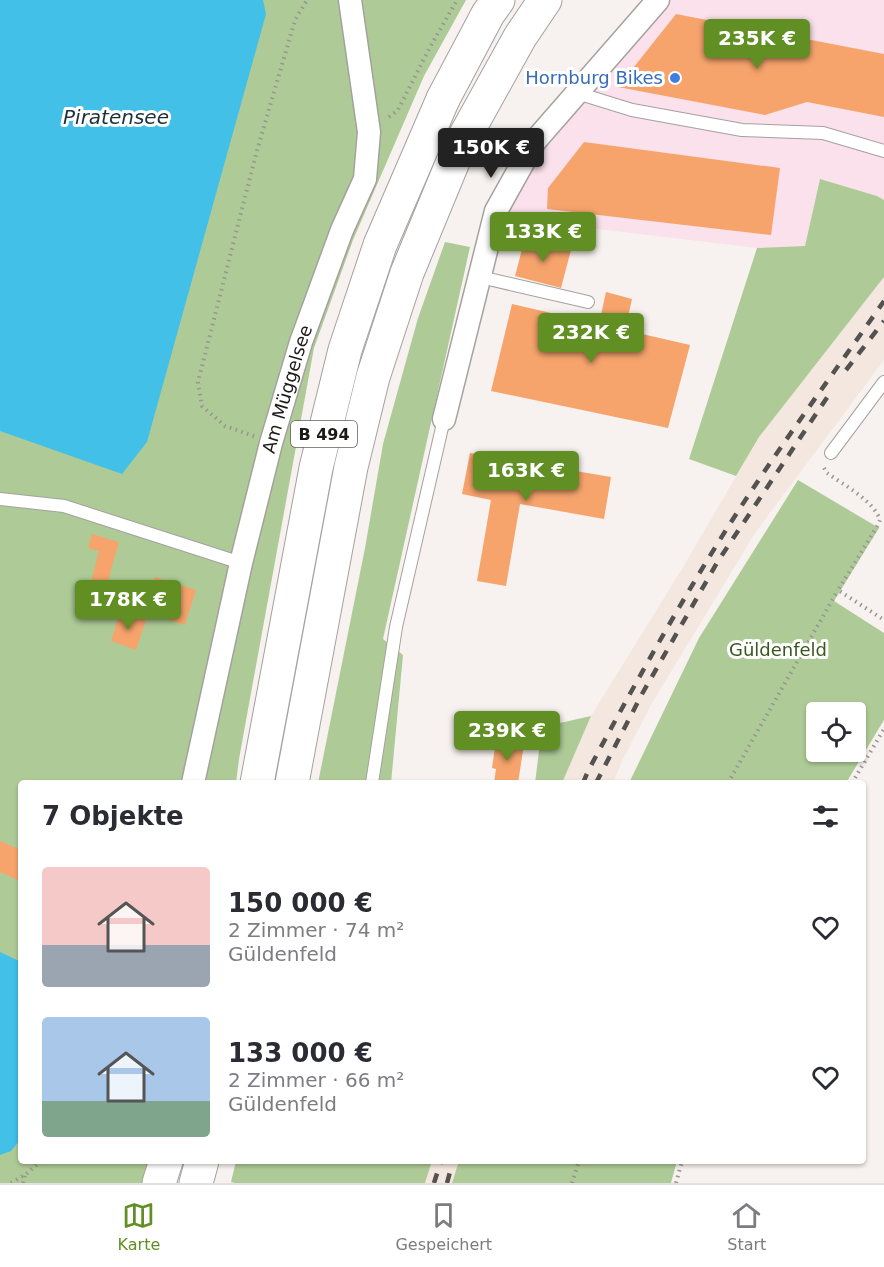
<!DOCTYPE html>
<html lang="de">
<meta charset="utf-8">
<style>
:root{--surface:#fff;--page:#f7f7f7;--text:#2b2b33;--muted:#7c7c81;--line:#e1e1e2;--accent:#628f23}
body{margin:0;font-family:"DejaVu Sans",sans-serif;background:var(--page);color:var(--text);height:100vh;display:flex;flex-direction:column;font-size:22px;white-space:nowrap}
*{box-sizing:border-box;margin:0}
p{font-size:20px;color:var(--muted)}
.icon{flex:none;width:33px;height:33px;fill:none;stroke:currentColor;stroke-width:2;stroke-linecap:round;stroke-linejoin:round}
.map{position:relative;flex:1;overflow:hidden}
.sheet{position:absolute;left:18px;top:780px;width:848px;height:384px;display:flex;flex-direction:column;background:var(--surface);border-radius:6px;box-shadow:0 2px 4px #0004}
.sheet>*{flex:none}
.fabs{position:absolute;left:806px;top:702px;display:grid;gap:12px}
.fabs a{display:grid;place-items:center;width:60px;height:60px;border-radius:6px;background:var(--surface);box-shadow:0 2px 4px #0004;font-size:30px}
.price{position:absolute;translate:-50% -51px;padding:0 14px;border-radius:6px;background:var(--accent);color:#fff;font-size:20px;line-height:39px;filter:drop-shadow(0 2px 3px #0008)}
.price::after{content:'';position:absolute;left:50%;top:36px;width:18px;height:14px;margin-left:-9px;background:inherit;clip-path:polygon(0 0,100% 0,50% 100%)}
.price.selected{background:#222;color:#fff}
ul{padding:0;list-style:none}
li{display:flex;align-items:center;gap:18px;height:150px;padding:0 24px}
li span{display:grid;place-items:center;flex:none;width:168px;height:120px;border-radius:6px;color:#555}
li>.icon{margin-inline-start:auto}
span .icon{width:72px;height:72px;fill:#fffc;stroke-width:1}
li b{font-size:26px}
h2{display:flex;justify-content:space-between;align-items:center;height:72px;padding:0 24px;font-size:26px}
.tab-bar{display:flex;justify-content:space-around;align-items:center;height:84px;border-top:2px solid var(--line);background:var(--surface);font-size:16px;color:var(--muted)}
.tab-bar a{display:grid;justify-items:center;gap:3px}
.tab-bar .selected{color:var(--accent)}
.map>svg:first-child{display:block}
.commercial{fill:#fae1eb}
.built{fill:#f3e7df}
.green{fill:#aecb97;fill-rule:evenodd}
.water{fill:#43c0e8}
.building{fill:#f6a46c}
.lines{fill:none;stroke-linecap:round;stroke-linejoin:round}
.lane-casing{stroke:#a5a19e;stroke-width:14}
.street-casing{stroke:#a5a19e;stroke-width:25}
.primary-casing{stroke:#a5a19e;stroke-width:35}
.highway-casing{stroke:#a5a19e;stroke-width:35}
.path{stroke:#989593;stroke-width:4;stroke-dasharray:1.5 4.5;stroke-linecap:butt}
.lane{stroke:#fff;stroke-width:12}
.street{stroke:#fff;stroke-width:22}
.primary{stroke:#fff;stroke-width:33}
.highway{stroke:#fff;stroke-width:33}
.rail{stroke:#545250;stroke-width:4.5;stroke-dasharray:10 10;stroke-linecap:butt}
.shop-dot{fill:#3f7fe0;stroke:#fff;stroke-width:2}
.labels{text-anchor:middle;stroke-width:6;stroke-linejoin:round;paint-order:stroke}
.shield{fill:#fff;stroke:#615f5f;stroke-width:1.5}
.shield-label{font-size:16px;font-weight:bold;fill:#1d1b1a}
.shop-label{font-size:18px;fill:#366cbe;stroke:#fff;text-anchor:end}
.street-label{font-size:18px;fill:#1d1b1a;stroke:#fff}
.park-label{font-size:18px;fill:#3b571e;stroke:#fff}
.water-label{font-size:20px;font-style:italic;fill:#1b3038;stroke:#fff}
</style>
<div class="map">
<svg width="884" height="1183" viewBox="0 0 884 1183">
<rect width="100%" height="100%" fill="#f7f2ef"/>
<path class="commercial" d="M669,0H884V200L877,196L820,179L805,246L757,248L506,218L538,155Z"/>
<g class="built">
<path d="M884,277V360L755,533L651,705L622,761L613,783H562L591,716L682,569L759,437Z"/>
<path d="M432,1161H459L452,1183H425Z"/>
</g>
<g class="green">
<path d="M0,0H466L424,76L353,240L314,348L239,759L236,783H21V1161H152L145,1183H0Z"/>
<path d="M820,179L877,196L884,200V277L759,437L736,476L689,459L757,248L805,246Z"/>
<path d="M445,242L470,247L383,639L403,655L391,783H318L365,548L383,444L418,318Z"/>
<path d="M798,480L879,528L834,601L884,633V720L846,783H629L699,638ZM816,712H855V752H816Z"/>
<path d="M591,716L562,783H535L542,727Z"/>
<path d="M236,1161H432L425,1183H235L231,1182Z"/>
<path d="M459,1161H677L671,1183H452Z"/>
</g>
<g class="water">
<path d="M0,0H263L266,14L147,442L122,474L0,431Z"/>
<path d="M0,952L21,962V1139L11,1151L0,1155Z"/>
</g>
<g class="building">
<path d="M676,14L884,54V117L807,102L765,115L618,87Z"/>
<path d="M584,142L780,168L771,235L547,209L548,188Z"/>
<path d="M525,238L571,250L561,288L515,276Z"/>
<path d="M606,292L632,299L625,330L690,345L668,428L491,391L512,304L599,324Z"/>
<path d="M470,453L611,477L604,519L520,504L506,586L477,581L491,500L462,494Z"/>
<path d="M92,534L119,542L105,591L95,589L97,584L91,582L99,551L88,548Z"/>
<path d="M155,577L196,590L185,625L144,612Z"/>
<path d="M120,612L146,620L136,650L111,641Z"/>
<path d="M496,740L524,744L518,783H494L496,769L492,768Z"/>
<path d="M0,841L21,850V874L18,880L0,872Z"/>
</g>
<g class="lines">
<g class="lane-casing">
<g id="lane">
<path d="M577,93L632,110L742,130L823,133L884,151"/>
<path d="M480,277L588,302"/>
<path d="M831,453L884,382"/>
<path d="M0,499L64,506L241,563"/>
<path d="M372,783L396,627L444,419"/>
</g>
</g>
<g class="street-casing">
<g id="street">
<path d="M444,419L496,211L535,141L658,0"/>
<path id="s1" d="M193,783L241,563L271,443L301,342L342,230L365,179L369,132L350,0"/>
</g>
</g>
<g class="primary-casing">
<g id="primary">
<path d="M443,99L488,14L498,0"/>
<path d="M459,147L520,37L545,0"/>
</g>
</g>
<g class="highway-casing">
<g id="highway">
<path d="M257,783L316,468L345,350L380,245L443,99"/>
<path d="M292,783L351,467L373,377L407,273L459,147"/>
<path d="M159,1183L166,1161"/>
<path d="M196,1183L202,1161"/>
</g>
</g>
<g class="path">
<path d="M389,117L398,110L429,49L457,0"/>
<path d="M254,436L225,426L202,406L198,382L256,154L295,20L307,0"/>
<path d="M824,468L827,473C844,485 874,501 880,520L878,525L838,590L884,620"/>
<path d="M728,783L838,590"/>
<path d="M852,783L884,729"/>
<path d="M11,1183L26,1174L41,1161"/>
<path d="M23,1183L25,1175"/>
<path d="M572,1183L579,1161"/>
<path d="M676,1183L682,1161"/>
</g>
<use href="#lane" class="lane"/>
<use href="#street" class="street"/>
<use href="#primary" class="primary"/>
<use href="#highway" class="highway"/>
<g class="rail">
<path d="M846,370L884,321"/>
<path d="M583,783L588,771C632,689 677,608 726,530C776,451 831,377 884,301"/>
<path d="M596,783L642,694L718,561L832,390"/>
<path d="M434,1183L441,1161"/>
<path d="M447,1183L453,1161"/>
</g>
</g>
<circle class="shop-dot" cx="675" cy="78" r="6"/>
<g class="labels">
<rect class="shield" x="291" y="421" width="66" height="26" rx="4.5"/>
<g class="shield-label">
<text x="324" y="440">B 494</text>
</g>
<g class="shop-label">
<text x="663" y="84">Hornburg Bikes</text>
</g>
<g class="street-label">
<text dy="6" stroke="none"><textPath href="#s1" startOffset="405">Am Müggelsee</textPath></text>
</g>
<g class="park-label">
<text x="778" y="656">Güldenfeld</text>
</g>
<g class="water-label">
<text x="116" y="124">Piratensee</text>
</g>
</g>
</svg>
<div class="fabs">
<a><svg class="icon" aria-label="locate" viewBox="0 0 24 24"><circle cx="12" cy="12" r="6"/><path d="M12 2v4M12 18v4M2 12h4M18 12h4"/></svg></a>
</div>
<b class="price" style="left:757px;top:70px">235K €</b>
<b class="price selected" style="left:491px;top:179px">150K €</b>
<b class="price" style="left:543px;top:263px">133K €</b>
<b class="price" style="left:591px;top:364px">232K €</b>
<b class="price" style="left:526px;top:502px">163K €</b>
<b class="price" style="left:128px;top:631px">178K €</b>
<b class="price" style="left:507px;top:762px">239K €</b>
<section class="sheet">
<h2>7 Objekte<svg class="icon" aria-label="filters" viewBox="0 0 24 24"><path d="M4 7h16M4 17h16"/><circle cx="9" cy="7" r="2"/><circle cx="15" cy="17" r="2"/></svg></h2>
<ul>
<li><span style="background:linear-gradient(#f6c9c9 65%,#9aa5b1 0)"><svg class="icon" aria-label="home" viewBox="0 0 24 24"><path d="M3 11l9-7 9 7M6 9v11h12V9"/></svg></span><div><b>150 000 €</b><p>2 Zimmer · 74 m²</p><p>Güldenfeld</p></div><svg class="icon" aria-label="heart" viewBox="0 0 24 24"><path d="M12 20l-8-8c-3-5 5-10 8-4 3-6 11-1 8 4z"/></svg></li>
<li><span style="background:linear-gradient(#a9c7e8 70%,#7fa58c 0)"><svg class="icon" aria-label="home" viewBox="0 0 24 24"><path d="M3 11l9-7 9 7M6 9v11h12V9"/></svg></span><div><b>133 000 €</b><p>2 Zimmer · 66 m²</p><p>Güldenfeld</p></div><svg class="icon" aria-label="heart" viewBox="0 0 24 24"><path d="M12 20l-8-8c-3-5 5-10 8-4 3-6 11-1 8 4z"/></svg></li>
</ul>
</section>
</div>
<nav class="tab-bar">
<a class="selected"><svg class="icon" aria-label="map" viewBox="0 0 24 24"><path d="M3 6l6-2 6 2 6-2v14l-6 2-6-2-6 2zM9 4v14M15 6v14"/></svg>Karte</a>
<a><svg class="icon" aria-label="saved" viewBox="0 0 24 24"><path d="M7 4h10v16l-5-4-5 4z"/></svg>Gespeichert</a>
<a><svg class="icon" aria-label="home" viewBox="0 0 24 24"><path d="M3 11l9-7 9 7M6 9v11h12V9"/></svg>Start</a>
</nav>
